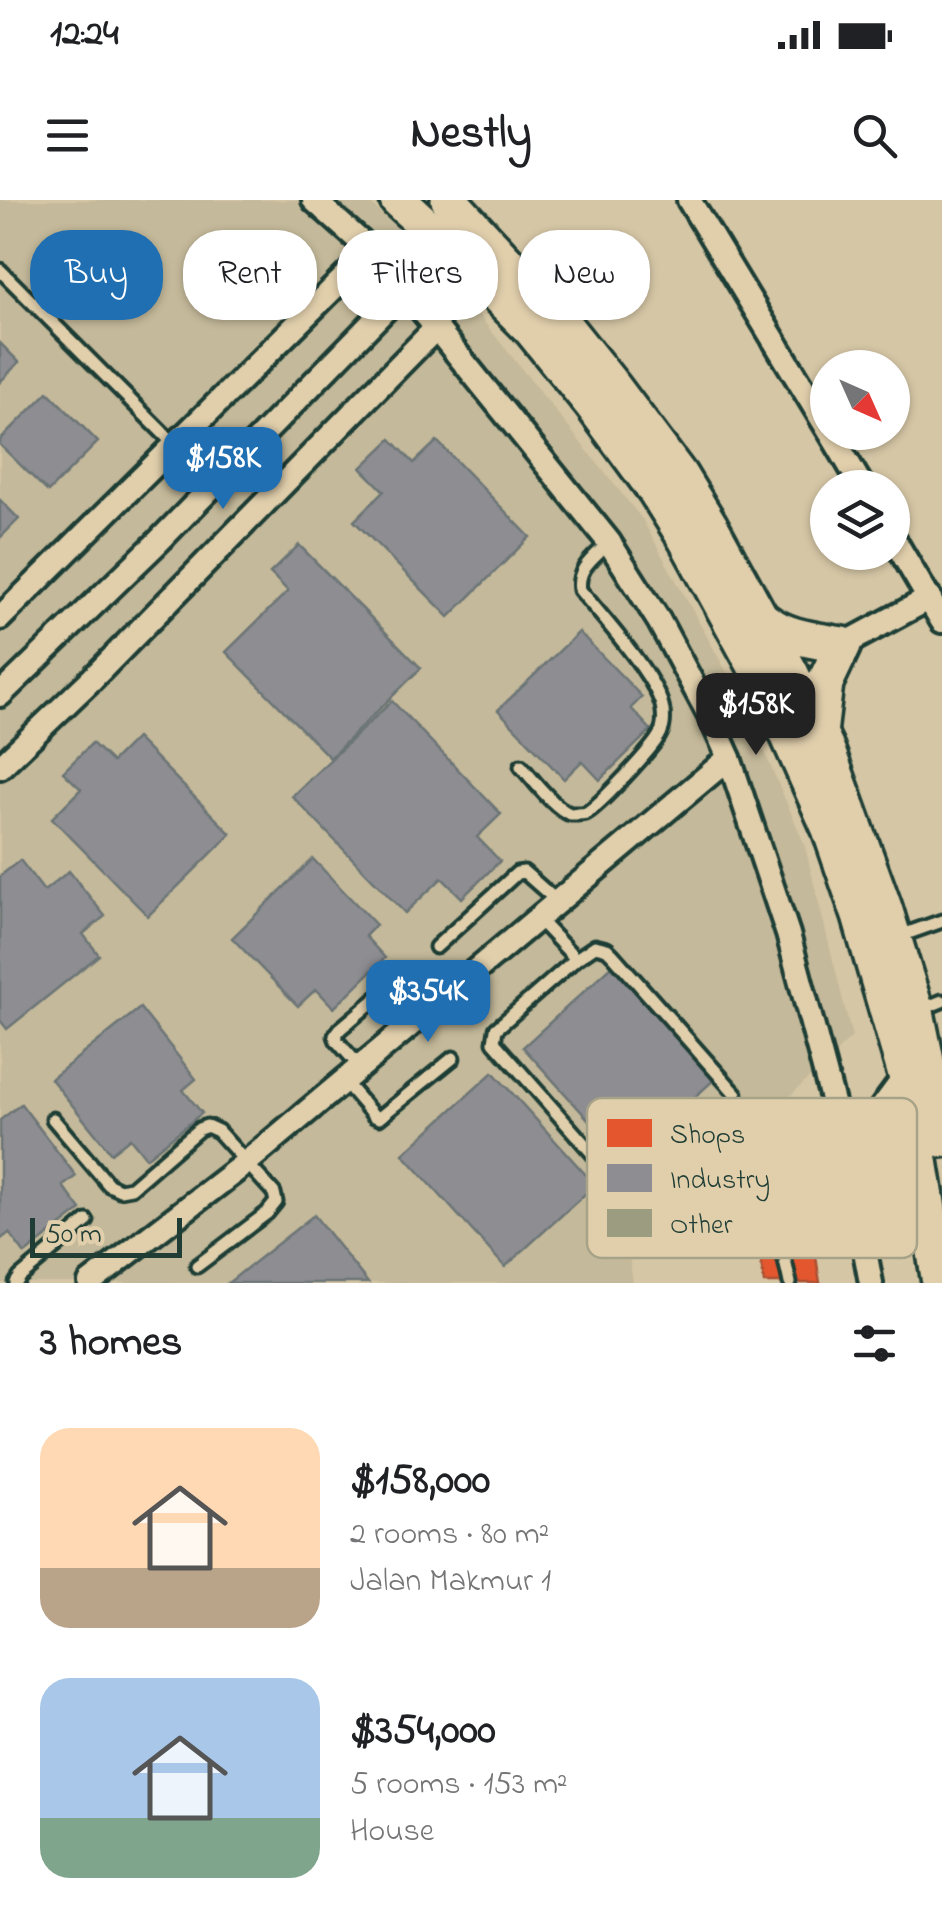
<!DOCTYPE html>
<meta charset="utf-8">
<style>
:root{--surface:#fff;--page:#f6f6f6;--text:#202124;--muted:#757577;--accent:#1f6fb2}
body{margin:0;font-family:"Indie Flower",sans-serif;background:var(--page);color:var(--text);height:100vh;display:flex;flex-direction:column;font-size:38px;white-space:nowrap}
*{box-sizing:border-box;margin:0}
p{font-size:32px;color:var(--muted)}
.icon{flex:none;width:55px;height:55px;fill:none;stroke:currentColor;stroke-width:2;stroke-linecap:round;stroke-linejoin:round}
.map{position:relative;height:1083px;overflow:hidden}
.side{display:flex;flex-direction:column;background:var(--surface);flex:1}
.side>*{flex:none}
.top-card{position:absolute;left:30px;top:30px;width:882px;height:90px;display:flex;gap:20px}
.needle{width:65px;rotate:135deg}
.tools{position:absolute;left:810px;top:150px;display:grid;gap:20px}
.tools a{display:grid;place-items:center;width:100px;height:100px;border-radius:50%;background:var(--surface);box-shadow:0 2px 8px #0004;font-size:50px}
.scale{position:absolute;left:30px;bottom:25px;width:152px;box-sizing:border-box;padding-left:10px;border:5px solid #1f3d34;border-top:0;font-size:28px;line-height:35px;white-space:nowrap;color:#1f3d34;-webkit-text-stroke:8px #e1cfac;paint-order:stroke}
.price{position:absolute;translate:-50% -85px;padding:0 22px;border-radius:20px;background:var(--accent);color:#fff;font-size:32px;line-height:65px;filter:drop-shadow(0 2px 5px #0008)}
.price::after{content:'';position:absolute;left:50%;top:60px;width:30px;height:22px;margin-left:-15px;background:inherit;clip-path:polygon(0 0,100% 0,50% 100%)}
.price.on{background:#222;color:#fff}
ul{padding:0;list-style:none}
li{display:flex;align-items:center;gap:30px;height:250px;padding:0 40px}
li span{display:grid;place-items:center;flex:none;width:280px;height:200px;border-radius:30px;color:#555}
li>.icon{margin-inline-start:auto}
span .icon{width:120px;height:120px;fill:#fffc;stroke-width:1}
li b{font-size:42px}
h2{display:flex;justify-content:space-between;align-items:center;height:120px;padding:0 40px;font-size:42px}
.chip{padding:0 35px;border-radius:40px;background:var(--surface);box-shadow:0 2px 8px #0004;font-size:35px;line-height:90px}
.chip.on{background:var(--accent);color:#fff}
.status{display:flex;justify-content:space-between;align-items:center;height:70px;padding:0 50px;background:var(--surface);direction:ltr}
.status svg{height:28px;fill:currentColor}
header{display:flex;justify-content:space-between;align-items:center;height:130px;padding:0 40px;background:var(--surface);font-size:45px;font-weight:700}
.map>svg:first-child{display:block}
.built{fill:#c4b99a}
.shops{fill:#e4572e;stroke:#a94f30;stroke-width:2.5}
.industry{fill:#8d8d92;stroke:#6c7576;stroke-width:2.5}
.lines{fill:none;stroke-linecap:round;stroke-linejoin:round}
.lane-casing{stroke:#1f3d34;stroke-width:19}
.street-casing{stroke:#1f3d34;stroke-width:30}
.primary-casing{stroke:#1f3d34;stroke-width:42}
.lane{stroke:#e1cfac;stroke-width:11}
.street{stroke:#e1cfac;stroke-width:22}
.primary{stroke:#e1cfac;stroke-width:35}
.key{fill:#e1cfac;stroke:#a7a388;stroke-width:2.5}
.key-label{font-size:28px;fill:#1f3d34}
</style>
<div class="status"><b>12:24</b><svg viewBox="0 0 49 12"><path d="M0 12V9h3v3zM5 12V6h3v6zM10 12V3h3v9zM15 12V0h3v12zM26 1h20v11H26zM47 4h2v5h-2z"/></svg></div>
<header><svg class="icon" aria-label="menu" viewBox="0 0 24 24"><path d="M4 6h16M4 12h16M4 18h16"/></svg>Nestly<svg class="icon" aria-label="search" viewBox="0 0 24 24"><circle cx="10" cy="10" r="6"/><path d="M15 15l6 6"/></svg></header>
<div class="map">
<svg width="942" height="1083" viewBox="0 0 942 1083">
<rect width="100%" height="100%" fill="#d5c6a5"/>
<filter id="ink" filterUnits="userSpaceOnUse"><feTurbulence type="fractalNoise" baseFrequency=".01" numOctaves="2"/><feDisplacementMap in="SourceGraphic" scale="20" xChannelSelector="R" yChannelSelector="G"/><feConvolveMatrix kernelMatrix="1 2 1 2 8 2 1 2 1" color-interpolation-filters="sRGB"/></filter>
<g filter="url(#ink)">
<path class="built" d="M0,0H366L388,19L468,102L642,319L742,500L804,643L852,837L787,899L625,1030L633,1083H0Z"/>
<path class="shops" d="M811,1024L820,1083H764L757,1033Z"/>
<g class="industry">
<path d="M0,143L19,162L0,182Z"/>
<path d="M48,192L98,242L48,292L0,245V240Z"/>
<path d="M391,239L414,263L437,241L530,337L449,417L354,321L384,291L361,268Z"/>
<path d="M0,300L19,319L0,338Z"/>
<path d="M299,345L421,468L330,558L226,452L288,391L270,373Z"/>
<path d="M579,432L642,497L631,508L651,530L600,580L582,561L564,579L498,510Z"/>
<path d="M392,501L501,614L477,637L500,661L462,698L442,678L405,713L292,596Z"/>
<path d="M136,538L231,634L148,716L52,618L81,589L63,572L92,543L112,562Z"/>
<path d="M313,659L376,725L365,736L385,758L334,808L316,789L298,806L232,738Z"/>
<path d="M20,660L44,691L69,671L105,716L83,734L99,755L7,829L0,820V676Z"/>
<path d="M613,765L715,879L625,960L523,847Z"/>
<path d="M140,808L196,879L183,890L202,913L146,958L130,938L111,953L51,879Z"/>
<path d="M493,872L595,985L505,1067L403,954Z"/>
<path d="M21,904L76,976L63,986L81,1010L25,1054L9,1033L0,1040V920Z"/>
<path d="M314,1015L368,1083H228Z"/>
</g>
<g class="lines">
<g class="lane-casing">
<g id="lane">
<path d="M0,70L176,246"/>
<path d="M521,566C531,577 556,611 571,614C573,614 584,614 586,613C599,606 654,547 660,534C664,527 664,519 663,511C660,480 602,417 580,390C576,368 595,357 609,342"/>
<path d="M538,719L576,759"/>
<path d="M897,737L942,721"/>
<path d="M595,746L607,749L613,755L736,894V909L647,985C634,990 627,989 616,980L494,842L496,829L576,759Z"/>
<path d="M436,747L517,673L524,672L558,702"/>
<path d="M920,810L942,801"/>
<path d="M360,867L337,841L335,836L340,829L409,771"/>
<path d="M344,881L374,916L379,918L453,858"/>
<path d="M53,919L109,985L120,990L131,988L199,929L207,926L218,931L274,993L276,1002L267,1013L197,1066"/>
<path d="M16,1083L20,1077L87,1021"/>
<path d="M790,1083C786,1061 775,1033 784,1013L846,956"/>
</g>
</g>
<g class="street-casing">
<g id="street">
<path d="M314,0L371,51L404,88L609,342L659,421L713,522L729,558L788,734L847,955L871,1083"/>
<path d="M689,0L828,229"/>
<path d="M830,232L863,288"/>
<path d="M892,336L942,421"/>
<path d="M0,418L371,51"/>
<path d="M843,445L930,398"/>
<path d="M0,495L158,342L456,37"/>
<path d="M0,567L92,479L437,127"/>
<path d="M847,955L906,875"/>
<path d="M90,1083L247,962L729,558"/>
</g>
</g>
<g class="primary-casing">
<g id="primary">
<path d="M398,0L447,45L532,130L592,204L656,291L686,339L767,487L830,629L860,716L906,875L940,1083"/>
<path d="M449,0L553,112L613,187L679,275L710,326L791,474L826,548L884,708L916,812L942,939"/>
<path d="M763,420C786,438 814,440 843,445L825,483L819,534"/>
</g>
</g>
<use href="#lane" class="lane"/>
<use href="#street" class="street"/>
<use href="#primary" class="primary"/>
</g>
</g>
<rect x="587" y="898" width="330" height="160" rx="15" class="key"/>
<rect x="607" y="919" width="45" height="28" fill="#e4572e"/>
<rect x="607" y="964" width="45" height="28" fill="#8d8d92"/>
<rect x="607" y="1009" width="45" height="28" fill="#9c9c81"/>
<g class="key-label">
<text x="670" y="943">Shops</text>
<text x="670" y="988">Industry</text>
<text x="670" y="1033">Other</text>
</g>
</svg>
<div class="tools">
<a><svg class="needle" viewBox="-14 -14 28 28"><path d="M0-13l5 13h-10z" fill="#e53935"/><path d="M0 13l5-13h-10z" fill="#757577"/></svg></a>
<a><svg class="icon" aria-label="layers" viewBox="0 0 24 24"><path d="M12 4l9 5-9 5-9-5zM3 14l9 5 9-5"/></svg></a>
</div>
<div class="scale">50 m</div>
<b class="price" style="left:223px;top:312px">$158K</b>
<b class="price on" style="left:756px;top:558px">$158K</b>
<b class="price" style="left:428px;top:845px">$354K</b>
<div class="top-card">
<a class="chip on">Buy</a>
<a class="chip">Rent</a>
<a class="chip">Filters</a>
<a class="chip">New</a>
</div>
</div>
<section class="side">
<h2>3 homes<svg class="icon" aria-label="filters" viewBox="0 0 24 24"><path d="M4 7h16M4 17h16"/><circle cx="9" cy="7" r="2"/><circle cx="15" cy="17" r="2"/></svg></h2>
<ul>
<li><span style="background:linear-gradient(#ffd9b3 70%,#b9a48a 0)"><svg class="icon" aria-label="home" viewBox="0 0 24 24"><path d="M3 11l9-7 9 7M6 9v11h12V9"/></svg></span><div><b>$158,000</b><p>2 rooms · 80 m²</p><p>Jalan Makmur 1</p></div></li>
<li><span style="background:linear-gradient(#a9c7e8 70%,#7fa58c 0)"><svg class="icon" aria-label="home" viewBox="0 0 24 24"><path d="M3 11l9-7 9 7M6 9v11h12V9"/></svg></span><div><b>$354,000</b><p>5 rooms · 153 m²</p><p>House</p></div></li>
</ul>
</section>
